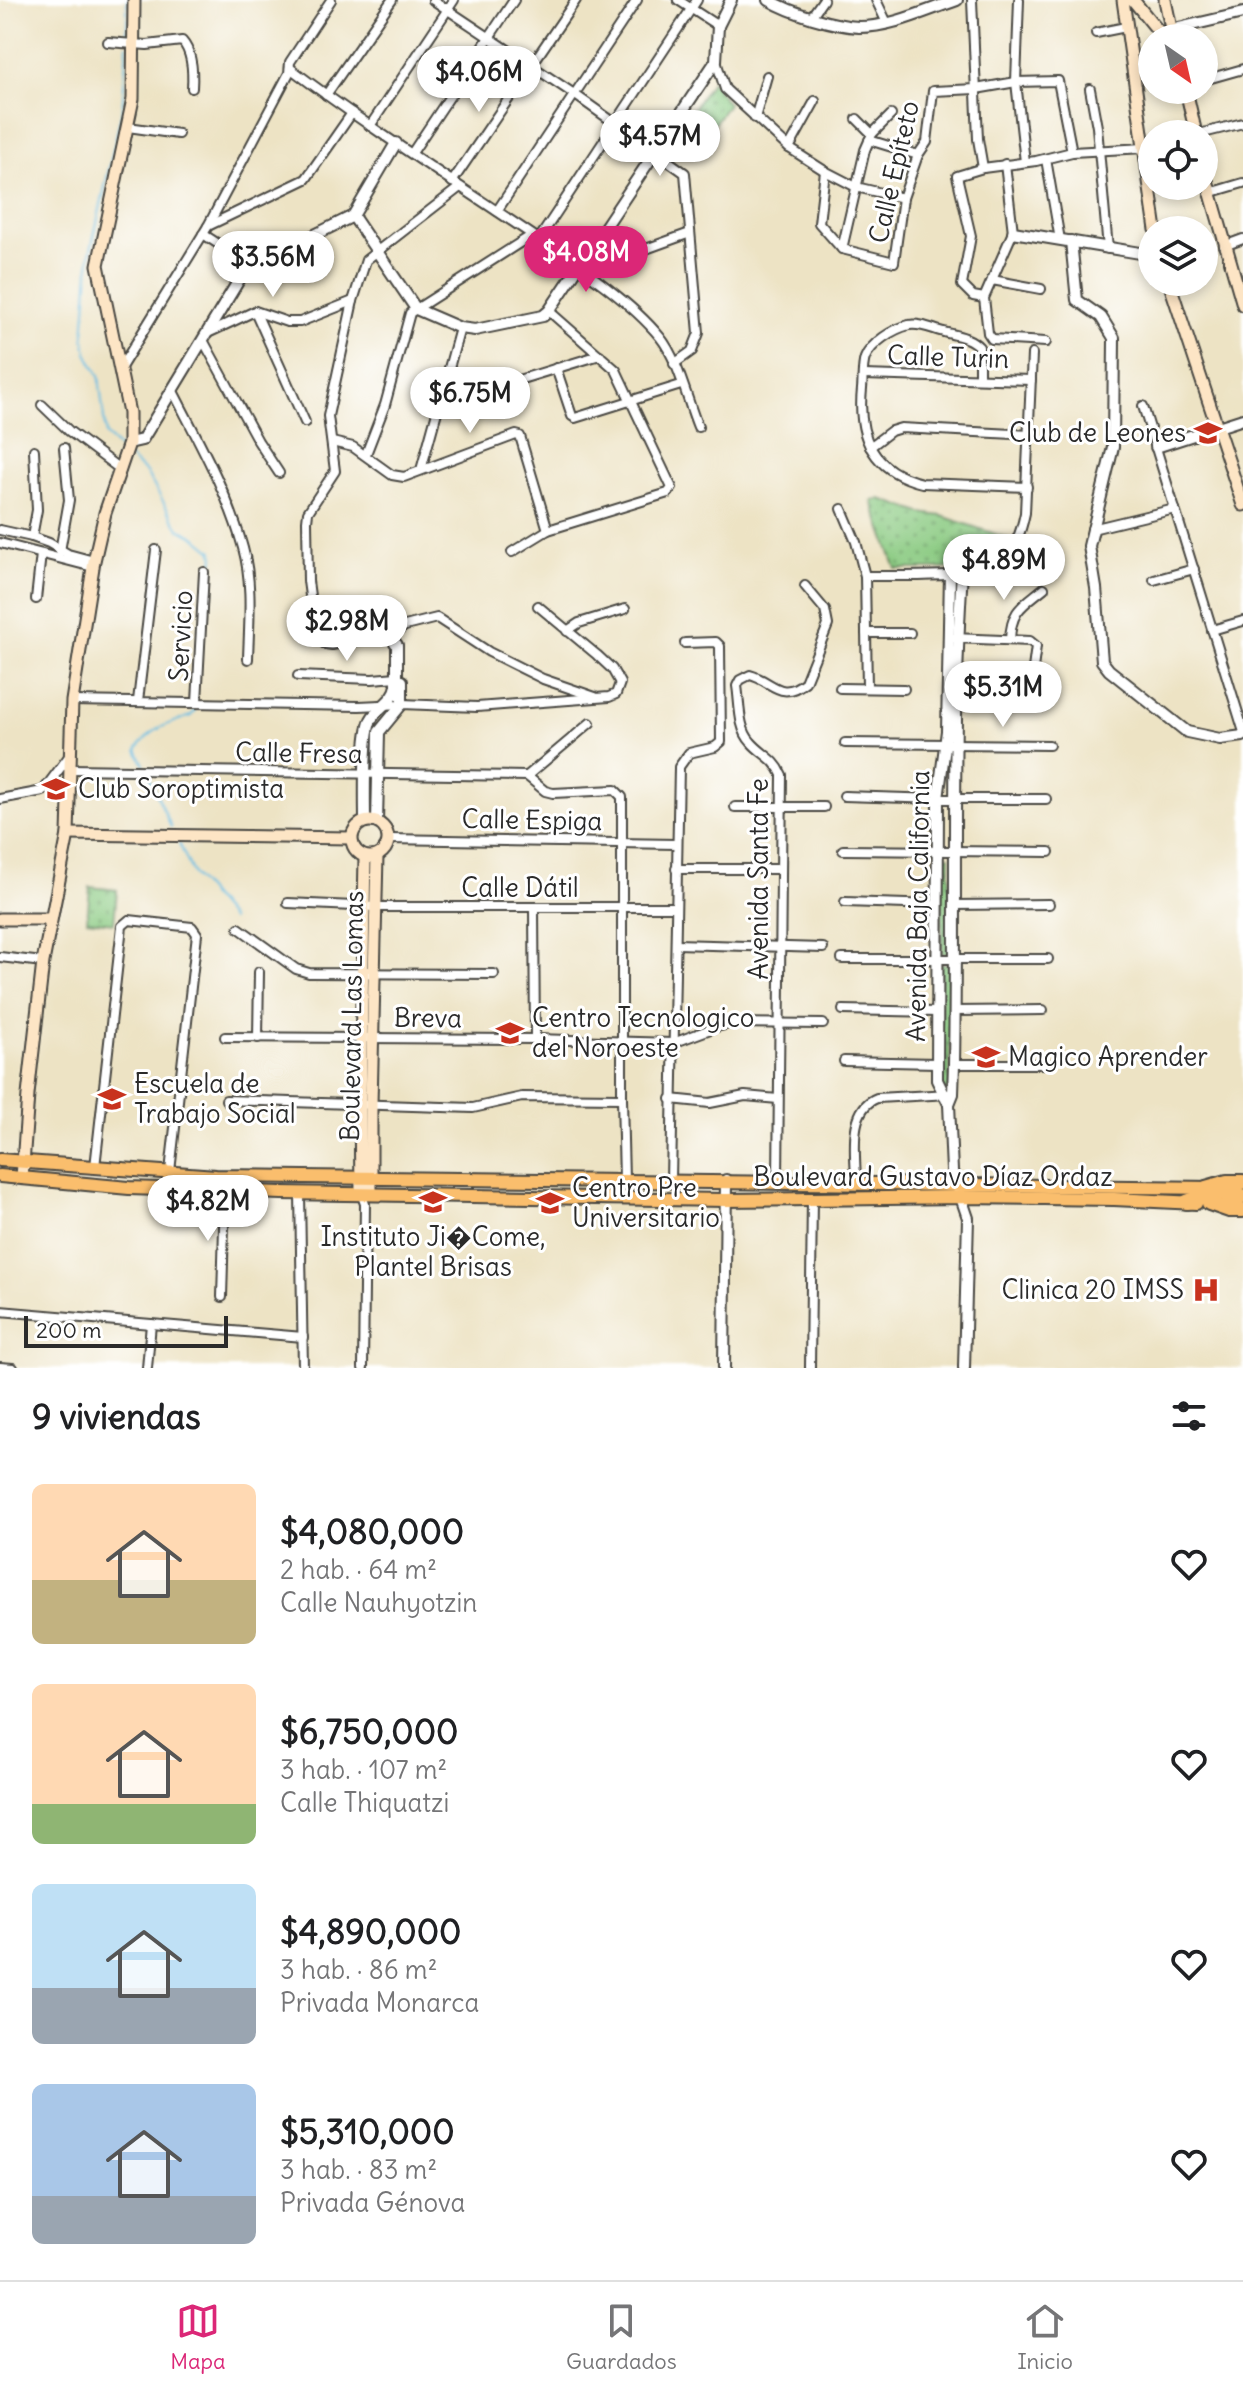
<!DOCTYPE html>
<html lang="es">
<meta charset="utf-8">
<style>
:root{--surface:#fff;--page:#f2f2f2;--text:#202124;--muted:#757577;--line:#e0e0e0;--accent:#db2777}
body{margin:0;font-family:Delius,sans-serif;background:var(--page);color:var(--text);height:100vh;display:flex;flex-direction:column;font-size:30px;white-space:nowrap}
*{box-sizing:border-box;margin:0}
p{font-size:26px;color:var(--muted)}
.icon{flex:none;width:44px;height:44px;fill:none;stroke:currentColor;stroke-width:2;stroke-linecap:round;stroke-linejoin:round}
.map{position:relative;height:1368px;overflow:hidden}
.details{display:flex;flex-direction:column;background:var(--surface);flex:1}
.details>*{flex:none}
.needle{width:52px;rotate:146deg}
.fabs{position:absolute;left:1138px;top:24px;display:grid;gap:16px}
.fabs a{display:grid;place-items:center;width:80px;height:80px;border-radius:50%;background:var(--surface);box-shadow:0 4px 12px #0003;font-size:40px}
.scale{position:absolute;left:24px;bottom:20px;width:204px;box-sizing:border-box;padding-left:8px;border:4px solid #2b2b2b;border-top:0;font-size:22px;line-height:28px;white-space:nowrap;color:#2b2b2b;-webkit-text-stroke:6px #fff;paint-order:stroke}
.price{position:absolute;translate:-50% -68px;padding:0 18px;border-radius:28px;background:#fff;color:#222;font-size:26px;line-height:52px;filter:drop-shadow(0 2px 4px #0008)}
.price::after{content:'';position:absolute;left:50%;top:48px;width:24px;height:18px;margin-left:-12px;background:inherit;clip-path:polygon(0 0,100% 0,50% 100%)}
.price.current{background:var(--accent);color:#fff}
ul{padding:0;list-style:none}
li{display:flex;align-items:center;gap:24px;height:200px;padding:0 32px}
li span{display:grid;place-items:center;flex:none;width:224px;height:160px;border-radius:12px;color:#555}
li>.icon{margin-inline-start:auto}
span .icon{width:96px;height:96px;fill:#fffc;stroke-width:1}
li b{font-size:34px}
h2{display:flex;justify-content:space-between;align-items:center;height:96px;padding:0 32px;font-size:34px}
.tab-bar{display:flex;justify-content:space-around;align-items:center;height:112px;border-top:2px solid var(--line);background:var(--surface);font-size:22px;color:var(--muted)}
.tab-bar a{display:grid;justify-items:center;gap:4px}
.tab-bar .current{color:var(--accent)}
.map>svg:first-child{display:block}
.park{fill:url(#park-dots);stroke:#5a7a56;stroke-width:2}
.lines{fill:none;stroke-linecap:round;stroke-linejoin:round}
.stream{stroke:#66bde3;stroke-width:2}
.minor-casing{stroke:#484742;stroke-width:12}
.tertiary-casing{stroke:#484742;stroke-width:14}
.secondary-casing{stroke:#484742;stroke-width:15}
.primary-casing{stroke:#484742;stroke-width:16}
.trunk-casing{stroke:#484742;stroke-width:18}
.minor{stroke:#fff;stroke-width:8}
.tertiary{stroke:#fff;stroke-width:10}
.secondary{stroke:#fde5c5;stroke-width:11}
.primary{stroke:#fabe6d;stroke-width:12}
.trunk{stroke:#fabe6d;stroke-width:14}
.labels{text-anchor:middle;stroke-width:6;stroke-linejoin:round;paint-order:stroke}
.street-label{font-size:26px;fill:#2b2b2b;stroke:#fff}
.poi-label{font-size:26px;fill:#2b2b2b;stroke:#fff;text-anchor:start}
</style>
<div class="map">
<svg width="1243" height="1368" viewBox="0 0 1243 1368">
<defs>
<pattern id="park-dots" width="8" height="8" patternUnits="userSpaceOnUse" patternTransform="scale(2)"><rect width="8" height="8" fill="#8aca81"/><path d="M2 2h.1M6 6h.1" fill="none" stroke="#71a46a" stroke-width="1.8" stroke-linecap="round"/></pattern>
</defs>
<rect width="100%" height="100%" fill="#fff"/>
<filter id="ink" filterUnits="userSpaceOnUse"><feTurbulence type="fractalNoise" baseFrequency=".0125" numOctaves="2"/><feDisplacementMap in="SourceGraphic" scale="16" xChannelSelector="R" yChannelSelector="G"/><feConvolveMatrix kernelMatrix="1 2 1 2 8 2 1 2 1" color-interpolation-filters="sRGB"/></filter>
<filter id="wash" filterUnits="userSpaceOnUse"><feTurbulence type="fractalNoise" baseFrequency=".006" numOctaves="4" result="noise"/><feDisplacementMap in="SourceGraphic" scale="32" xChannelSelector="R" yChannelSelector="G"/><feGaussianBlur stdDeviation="1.8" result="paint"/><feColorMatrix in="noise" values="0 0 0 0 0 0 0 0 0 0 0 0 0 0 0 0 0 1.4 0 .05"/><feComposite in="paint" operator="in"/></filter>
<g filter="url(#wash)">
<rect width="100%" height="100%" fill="#ede3c4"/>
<g class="park">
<path d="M712,81L728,104L711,128L688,116Z"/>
<path d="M881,499L921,513L942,516L1010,539C988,576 933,568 896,569L872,501Z"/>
<path d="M943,856H950L949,954H942Z"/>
<path d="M90,887L117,890L114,923L87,920Z"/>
<path d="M941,964H949L950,1083L948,1090H944L940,1082Z"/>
</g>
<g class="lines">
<g class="stream">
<path d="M127,0V39"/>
<path d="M120,449L106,436L99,376L87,353L84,338L90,254L122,110L127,45"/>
<path d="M128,456L147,474L179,529L197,538L213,551L214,558L208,580"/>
<path d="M144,765L137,750C150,728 168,724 191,716L197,707"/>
<path d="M148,774L171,827"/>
<path d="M179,843L194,876L231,920"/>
</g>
</g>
</g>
<g filter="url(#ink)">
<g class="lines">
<g class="minor-casing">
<g id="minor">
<path d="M433,0L574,94L685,173L699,333L692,351L674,364"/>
<path d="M678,0L718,26"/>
<path d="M876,0L887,23"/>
<path d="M972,0L978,139L983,168"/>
<path d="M1019,0L1016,82L1025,162"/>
<path d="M811,17L823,0"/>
<path d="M1096,33L1126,27"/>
<path d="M108,42L147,45L182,41C193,53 193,73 192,88"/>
<path d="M716,61L725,89L789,148L825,171L856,187L903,198"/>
<path d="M290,68C368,127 451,180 531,234C572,262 629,299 660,337C678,359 687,400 698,427"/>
<path d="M1204,80L1243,69"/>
<path d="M1090,89L1097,127L1108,249"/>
<path d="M326,95L392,0"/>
<path d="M755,118L767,76"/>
<path d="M857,119L872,134"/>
<path d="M370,126L454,0"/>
<path d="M128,127L178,134"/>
<path d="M1199,134L1243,123"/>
<path d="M869,140L918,155"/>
<path d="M789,148L815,101"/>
<path d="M412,153L514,0"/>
<path d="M1046,159L1060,240"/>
<path d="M1005,164L1013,232L984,298L988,333L992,339L1046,342"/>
<path d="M825,171L819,223L842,249L894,262L903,198L918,155L927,142L933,91L976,89L1016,82L1058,81L1072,152"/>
<path d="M452,182L576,0"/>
<path d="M460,187L366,260L353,301L328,416L335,471L308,512L307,521L308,581L315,633L325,644L332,645L382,635L390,636L405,626L437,618L489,652L543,679L595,697"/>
<path d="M1209,193L1243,183"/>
<path d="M497,211L637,0"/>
<path d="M208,226L306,179L352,113"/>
<path d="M602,233L626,252L632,254L690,233"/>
<path d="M203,234L252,266"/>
<path d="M539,239L697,0"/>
<path d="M1224,246L1243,239"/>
<path d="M842,249L865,150L872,134L891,115"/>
<path d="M992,280L1041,289"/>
<path d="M984,298L973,296L962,285L971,236L957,176L983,168L1036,161L1072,152L1145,148"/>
<path d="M255,311L305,422"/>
<path d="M208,333L255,311L287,322H300L353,301"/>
<path d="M203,340L258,441L279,473"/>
<path d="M556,368L572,416L575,418L681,385"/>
<path d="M120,369L208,226L289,73L290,62L331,0"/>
<path d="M864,375L1031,380"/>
<path d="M979,377V347C969,336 953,335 940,331C930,328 919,323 909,325C893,329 871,343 865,358C862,367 863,380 862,389C857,437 873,471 922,483L1027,487"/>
<path d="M173,391C199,442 228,493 243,548C253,584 249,622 248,659"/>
<path d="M440,404L600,355"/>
<path d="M42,405L69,431L121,470"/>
<path d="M1143,406L1243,729"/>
<path d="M332,442L353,447L392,475L404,477L516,435L520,436L548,530"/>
<path d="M870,447L891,431L901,428L1030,435"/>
<path d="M366,454L385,405L410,313L532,235"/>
<path d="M421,470L460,328"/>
<path d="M842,509L856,542L865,576L867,687"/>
<path d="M1092,529L1175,509"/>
<path d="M0,530L32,537L49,543L68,554L94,561"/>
<path d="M32,537L37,510L34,450"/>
<path d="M0,543L93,567"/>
<path d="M60,551L69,500L64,448"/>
<path d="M512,552L548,530L668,493L672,488L616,370L549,311"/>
<path d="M865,576C901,575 970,581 999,561C1016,549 1021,532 1025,513L1032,354"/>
<path d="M1154,580L1194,569"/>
<path d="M36,599L41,554"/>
<path d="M1212,630L1243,621"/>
<path d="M567,631L579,623L625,609"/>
<path d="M866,633H910"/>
<path d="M1010,640C1011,610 1022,606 1044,588"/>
<path d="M298,676L372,679L397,677"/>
<path d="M840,688L904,689"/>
<path d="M951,694L1030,691L1036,646L1030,641L953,638"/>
<path d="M72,701L359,706L402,704L477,707L609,697L616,694L620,683L612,669L597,655L538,606"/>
<path d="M138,701L156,550"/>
<path d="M197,702L204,572"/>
<path d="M845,743L1049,745"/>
<path d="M70,769L527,776"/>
<path d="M527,776L545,791L553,793L615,790L622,797V1098L624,1180"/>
<path d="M527,776L590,723"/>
<path d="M844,796L938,799H1046"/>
<path d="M0,799L43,791L70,755"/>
<path d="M735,807H824"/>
<path d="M388,839L676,844"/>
<path d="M843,850L1049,852"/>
<path d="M676,869H780"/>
<path d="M845,902L937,905"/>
<path d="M288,903L376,907H676"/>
<path d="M954,905L1049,904"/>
<path d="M534,908L535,1039"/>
<path d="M239,928L296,969L309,973L494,974"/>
<path d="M676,944L823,948"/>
<path d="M0,957L43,962"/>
<path d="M842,959H1048"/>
<path d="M843,1010L937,1012"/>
<path d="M955,1011L1043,1010"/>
<path d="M225,1037L535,1039L673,1043L716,1027L734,1023L823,1024"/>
<path d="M258,1038L259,972"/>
<path d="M844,1061L937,1063"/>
<path d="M954,1064H1048"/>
<path d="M671,1099L710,1103L745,1096L778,1099"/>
<path d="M226,1100L473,1108L522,1097L622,1098"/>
<path d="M95,1167L122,926L129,920L192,927L197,934L168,1189"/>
<path d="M671,1180L679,767L689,753L715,747L721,742L720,646L716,642L685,643"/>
<path d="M778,1181L782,775C775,758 762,755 751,742C738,728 740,704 737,686L740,680L750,675C773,681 780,702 805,682L828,625L825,610L805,586"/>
<path d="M856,1183C856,1156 847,1109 877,1098L950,1094"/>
<path d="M361,1193L365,1204L363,1368"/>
<path d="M300,1194L303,1368"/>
<path d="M222,1297L225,1191"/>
<path d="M0,1311L303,1337"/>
<path d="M0,1367L13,1368"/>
<path d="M147,1368L151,1324"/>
<path d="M810,1368L812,1198"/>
</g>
</g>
<g class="tertiary-casing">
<g id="tertiary">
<path d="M769,0C791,13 834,26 859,27C892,27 927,10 957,0"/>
<path d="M1170,30L1243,13"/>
<path d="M353,216L416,309L460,328L475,330L543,316L549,311L716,61L718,26L731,0"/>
<path d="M1013,232L1152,255"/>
<path d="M1071,241L1077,300L1101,317L1114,338L1113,447L1089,546L1096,588L1102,661L1109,670L1187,732L1220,739L1243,736"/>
<path d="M129,443L142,440L242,275L252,266L353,216L396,143"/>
<path d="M1156,447L1243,419"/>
<path d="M962,572C951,736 957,900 954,1064L953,1094L949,1104L952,1171L968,1218L964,1368"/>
<path d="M365,822C365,801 363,736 371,720C378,706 395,701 397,685V645L390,636"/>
<path d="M377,823L379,732L402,704V681"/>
<path d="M949,1104L937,1080L938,799L947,731L950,573"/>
<path d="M724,1368L726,1180"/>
</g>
</g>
<g class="secondary-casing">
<g id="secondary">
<path d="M1123,0L1156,230"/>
<path d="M1133,0L1164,38"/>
<path d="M1165,0L1173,38"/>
<path d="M1186,90L1196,134"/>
<path d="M1204,170L1243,305"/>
<path d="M1169,282L1243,505"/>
<circle cx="370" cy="839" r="18"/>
<path d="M68,834L351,838"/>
<path d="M0,919H50"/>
<path d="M22,1178L28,1095L43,962L68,834L72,701L94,561L105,513L129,443V413L98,265L133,99L134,0"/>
<path d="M361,1193L360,1104L365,857"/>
<path d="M371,1193V1104L377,856"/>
</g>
</g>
<g class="primary-casing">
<g id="primary">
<path d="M0,1160L216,1176L1216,1188"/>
<path d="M0,1176L129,1188L282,1193L725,1200L962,1197L1114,1199L1196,1203"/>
</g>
</g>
<g class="trunk-casing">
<g id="trunk">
<path d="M1206,1188L1227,1182H1243"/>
<path d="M1187,1202L1205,1196H1243"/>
<path d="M1209,1203L1229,1210H1243"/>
</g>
</g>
<use href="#minor" class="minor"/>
<use href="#tertiary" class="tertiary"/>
<use href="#secondary" class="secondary"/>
<use href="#primary" class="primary"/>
<use href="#trunk" class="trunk"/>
</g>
</g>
<defs>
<g id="school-bare" transform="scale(2.16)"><path d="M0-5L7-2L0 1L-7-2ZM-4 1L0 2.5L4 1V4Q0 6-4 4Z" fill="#c8321e" stroke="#fff" stroke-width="2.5" paint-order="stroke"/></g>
<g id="university-bare" transform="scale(2.16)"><path d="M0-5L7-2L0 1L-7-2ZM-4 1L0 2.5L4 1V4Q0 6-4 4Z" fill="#c8321e" stroke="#fff" stroke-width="2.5" paint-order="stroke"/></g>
<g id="hospital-bare" transform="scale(2.16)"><path d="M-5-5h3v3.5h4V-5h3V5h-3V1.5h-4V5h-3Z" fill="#c8321e" stroke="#fff" stroke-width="2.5" paint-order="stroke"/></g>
</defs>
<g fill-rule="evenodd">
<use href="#school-bare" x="1208" y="433"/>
<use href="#school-bare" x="56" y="789"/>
<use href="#university-bare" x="510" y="1033"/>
<use href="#school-bare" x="986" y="1057"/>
<use href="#university-bare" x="112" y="1099"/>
<use href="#university-bare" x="433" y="1202"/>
<use href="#university-bare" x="550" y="1203"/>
<use href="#hospital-bare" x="1206" y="1290"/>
</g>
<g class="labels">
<g class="street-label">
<text transform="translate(894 172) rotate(-77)" y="9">Calle Epíteto</text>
<text transform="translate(948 357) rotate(2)" y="9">Calle Turin</text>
<text transform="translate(181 636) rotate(-87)" y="9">Servicio</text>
<text transform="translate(299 753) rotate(1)" y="9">Calle Fresa</text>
<text transform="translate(532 820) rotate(1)" y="9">Calle Espiga</text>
<text transform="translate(759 879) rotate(-90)" y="9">Avenida Santa Fe</text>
<text x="520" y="897">Calle Dátil</text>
<text transform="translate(918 906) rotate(-89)" y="9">Avenida Baja California</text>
<text transform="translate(352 1016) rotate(-89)" y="9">Boulevard Las Lomas</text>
<text transform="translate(428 1018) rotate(1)" y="9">Breva</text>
<text x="933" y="1186">Boulevard Gustavo Díaz Ordaz</text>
</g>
<g class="poi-label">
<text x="1186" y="442" text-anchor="end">Club de Leones</text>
<text x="78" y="798">Club Soroptimista</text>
<text x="532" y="1027">Centro Tecnologico<tspan x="532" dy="30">del Noroeste</tspan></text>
<text x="1008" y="1066">Magico Aprender</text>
<text x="134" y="1093">Escuela de<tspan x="134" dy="30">Trabajo Social</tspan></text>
<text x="572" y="1197">Centro Pre<tspan x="572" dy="30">Universitario</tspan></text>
<text x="433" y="1246" text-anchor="middle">Instituto Ji�Come,<tspan x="433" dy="30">Plantel Brisas</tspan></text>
<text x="1184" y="1299" text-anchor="end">Clinica 20 IMSS</text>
</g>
</g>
</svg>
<div class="fabs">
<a><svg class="needle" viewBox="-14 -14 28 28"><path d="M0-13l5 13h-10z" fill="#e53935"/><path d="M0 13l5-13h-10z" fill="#757577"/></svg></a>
<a><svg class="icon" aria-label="locate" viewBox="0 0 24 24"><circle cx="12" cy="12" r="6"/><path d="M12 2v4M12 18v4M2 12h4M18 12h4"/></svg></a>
<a><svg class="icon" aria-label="layers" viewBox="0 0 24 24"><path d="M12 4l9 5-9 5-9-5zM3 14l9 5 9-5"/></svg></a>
</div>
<div class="scale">200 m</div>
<b class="price" style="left:479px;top:114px">$4.06M</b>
<b class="price" style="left:660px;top:178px">$4.57M</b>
<b class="price current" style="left:586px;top:294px">$4.08M</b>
<b class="price" style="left:273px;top:299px">$3.56M</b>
<b class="price" style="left:470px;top:435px">$6.75M</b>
<b class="price" style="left:1004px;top:602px">$4.89M</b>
<b class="price" style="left:347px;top:663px">$2.98M</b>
<b class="price" style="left:1003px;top:729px">$5.31M</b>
<b class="price" style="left:208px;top:1243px">$4.82M</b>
</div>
<section class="details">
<h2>9 viviendas<svg class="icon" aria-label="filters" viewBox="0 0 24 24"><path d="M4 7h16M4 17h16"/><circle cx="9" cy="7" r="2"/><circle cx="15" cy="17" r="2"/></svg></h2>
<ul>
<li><span style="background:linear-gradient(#ffd9b3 60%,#c2b280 0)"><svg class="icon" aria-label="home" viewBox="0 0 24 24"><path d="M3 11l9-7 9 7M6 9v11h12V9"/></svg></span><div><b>$4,080,000</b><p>2 hab. · 64 m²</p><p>Calle Nauhyotzin</p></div><svg class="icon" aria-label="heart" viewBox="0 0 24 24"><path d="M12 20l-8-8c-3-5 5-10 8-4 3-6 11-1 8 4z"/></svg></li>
<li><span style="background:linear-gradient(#ffd9b3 75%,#8fb573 0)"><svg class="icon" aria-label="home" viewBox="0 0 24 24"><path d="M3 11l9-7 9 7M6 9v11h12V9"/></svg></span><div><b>$6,750,000</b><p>3 hab. · 107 m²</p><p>Calle Thiquatzi</p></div><svg class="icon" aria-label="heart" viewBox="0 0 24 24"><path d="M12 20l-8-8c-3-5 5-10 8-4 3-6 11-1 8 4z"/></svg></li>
<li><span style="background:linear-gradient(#bfe0f5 65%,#9aa5b1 0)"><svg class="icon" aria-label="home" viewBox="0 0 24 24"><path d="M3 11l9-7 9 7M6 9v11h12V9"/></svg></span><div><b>$4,890,000</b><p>3 hab. · 86 m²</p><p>Privada Monarca</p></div><svg class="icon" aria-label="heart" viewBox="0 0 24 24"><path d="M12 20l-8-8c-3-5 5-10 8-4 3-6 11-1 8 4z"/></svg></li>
<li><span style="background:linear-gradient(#a9c7e8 70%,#9aa5b1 0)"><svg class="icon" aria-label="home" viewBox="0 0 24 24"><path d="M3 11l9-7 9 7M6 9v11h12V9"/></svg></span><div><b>$5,310,000</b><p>3 hab. · 83 m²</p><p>Privada Génova</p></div><svg class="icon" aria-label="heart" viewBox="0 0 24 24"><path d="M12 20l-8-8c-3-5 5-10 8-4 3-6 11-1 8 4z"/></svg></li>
</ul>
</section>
<nav class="tab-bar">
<a class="current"><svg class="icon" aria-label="map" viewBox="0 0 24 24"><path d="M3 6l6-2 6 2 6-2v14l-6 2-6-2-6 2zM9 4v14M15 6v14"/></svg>Mapa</a>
<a><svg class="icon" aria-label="saved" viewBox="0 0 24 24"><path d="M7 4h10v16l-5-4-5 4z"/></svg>Guardados</a>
<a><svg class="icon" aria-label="home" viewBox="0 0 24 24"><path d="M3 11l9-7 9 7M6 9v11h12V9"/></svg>Inicio</a>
</nav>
